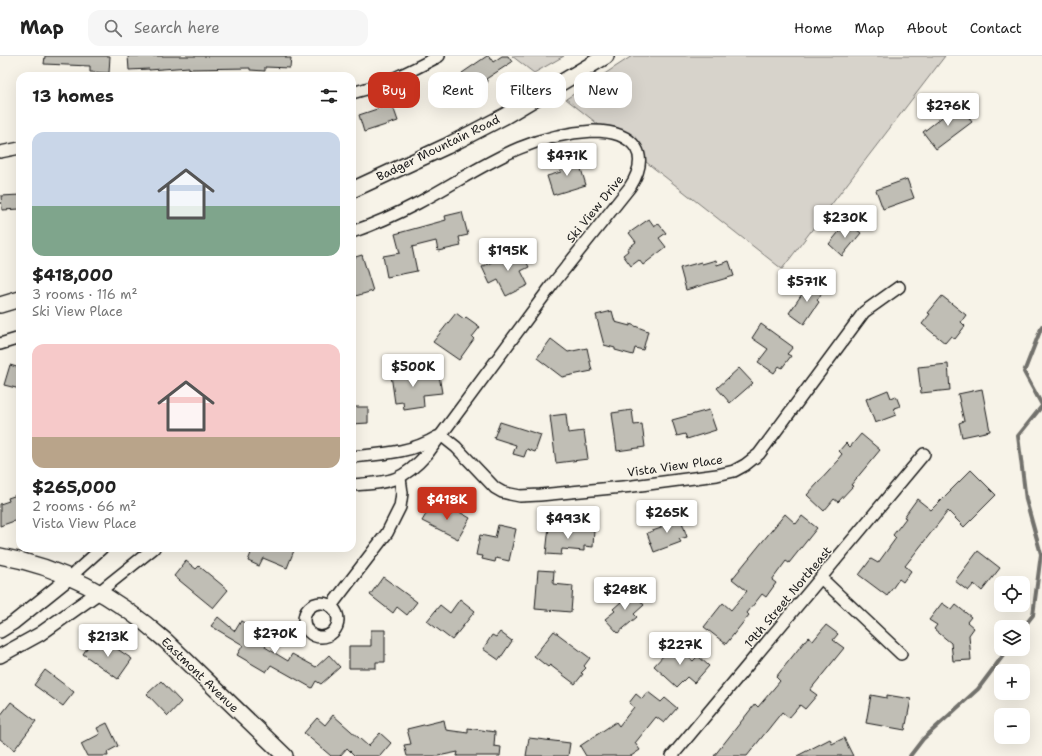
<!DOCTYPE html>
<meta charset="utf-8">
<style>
:root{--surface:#fff;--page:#f6f6f6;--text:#222;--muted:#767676;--line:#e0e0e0;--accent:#c8321e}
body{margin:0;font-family:"Shantell Sans",sans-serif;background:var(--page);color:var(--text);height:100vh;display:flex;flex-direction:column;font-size:15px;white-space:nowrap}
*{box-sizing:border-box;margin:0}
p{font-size:13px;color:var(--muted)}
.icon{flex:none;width:22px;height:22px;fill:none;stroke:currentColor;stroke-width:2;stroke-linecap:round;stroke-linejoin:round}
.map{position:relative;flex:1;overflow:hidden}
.panel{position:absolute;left:16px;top:16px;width:340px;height:480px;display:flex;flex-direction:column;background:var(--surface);border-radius:12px;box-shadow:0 4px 16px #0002}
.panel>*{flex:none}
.guide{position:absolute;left:368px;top:16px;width:380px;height:36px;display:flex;gap:8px}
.fabs{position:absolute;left:994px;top:520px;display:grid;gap:8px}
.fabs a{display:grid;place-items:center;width:36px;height:36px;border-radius:8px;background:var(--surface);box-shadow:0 4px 16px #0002;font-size:20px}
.price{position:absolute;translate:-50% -34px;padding:0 9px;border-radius:4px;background:#fff;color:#222;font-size:13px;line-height:26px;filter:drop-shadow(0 1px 2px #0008)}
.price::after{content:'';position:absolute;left:50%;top:24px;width:12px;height:9px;margin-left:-6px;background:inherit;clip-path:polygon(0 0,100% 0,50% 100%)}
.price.current{background:var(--accent);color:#fff}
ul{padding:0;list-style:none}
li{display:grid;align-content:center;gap:8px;height:212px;padding:0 16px}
li span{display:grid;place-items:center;height:124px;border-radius:12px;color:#555}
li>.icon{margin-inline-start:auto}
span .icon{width:72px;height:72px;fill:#fffc;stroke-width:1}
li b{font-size:17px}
h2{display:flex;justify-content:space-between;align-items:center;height:48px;padding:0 16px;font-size:17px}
.chip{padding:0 14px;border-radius:12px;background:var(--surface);box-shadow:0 4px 16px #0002;font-size:14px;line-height:36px}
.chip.current{background:var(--accent);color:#fff}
header{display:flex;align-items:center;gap:24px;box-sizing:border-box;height:56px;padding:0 20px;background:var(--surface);border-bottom:1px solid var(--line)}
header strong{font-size:19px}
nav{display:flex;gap:22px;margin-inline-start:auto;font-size:14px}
.search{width:280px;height:36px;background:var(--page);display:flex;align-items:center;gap:10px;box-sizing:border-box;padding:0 14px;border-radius:12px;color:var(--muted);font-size:15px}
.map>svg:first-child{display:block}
.green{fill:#d7d3cb;stroke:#7a7874}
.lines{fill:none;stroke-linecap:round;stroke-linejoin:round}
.stream{stroke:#72716c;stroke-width:4}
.building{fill:#c0beb5;stroke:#1c1c1c}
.minor-casing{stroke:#1c1c1c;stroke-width:14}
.tertiary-casing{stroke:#1c1c1c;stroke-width:16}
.secondary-casing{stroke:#1c1c1c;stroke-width:18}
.minor{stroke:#f7f3e8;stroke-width:11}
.tertiary{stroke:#f7f3e8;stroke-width:13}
.secondary{stroke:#f7f3e8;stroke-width:15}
.labels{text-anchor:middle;stroke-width:3;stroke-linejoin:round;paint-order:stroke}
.street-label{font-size:12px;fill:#1c1c1c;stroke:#f7f3e8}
</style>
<header>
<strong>Map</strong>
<div class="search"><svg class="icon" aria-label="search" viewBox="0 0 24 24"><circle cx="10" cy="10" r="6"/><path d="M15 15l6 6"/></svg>Search here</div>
<nav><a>Home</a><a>Map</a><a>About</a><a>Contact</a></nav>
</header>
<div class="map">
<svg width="1042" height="700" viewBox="0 0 1042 700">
<rect width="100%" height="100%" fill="#f7f3e8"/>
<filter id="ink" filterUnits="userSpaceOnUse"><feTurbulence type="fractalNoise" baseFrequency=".025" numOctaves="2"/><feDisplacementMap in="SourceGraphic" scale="8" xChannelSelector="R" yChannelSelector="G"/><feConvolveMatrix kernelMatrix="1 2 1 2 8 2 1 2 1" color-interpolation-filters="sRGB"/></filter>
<g filter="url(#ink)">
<g class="green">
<path d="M512,0H564L534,17Z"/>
<path d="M632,0H945L782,213L566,43Z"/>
</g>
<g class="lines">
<g class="stream">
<path d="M1042,270L1024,316L1042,349"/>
<path d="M1023,572L1033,559L1041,498L1026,444L1018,380L1042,350"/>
<path d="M910,700L923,683L978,633L1008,593"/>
</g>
</g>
<g class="building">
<path d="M45,0H110L109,17L90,16V10L44,8Z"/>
<path d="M128,0H286V2H291L290,12L265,11V15L250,14V12L189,13V11L149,14V13L129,14Z"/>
<path d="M487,0H489L493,6L502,0H508L512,6L486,23L488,26L478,33L475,28L471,30L462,17Z"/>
<path d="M392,48L398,65L364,76L359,59Z"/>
<path d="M959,48L972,66L936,93L923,76Z"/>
<path d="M577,100L586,129L553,139L547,120L561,116L558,106Z"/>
<path d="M907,123L914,142L883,153L876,134Z"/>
<path d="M20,139V153L2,154L1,140Z"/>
<path d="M462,156L468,179L459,181L461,190L438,195L436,185L412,191L417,215L387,221L383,200L400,197L395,178L446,164L445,160Z"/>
<path d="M649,163L654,170L658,167L666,177L659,182L666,191L643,209L639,204L631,210L623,199L628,195L627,193L636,186L629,177Z"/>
<path d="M847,166L861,177L842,200L829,188Z"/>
<path d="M519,192L529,211L521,215L528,229L506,240L498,224L490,228L482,211Z"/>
<path d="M362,199L373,235L352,241V202Z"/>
<path d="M716,204L717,209L729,205L734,220L686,234L680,212L701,206L702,208Z"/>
<path d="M811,225L824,234L817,244L819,246L804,268L789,257Z"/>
<path d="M942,240L966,259L961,266L965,270L955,283L951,280L945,287L922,268L930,258L928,257Z"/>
<path d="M612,255L615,266L630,270V268L648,275L643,294L635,292L633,299L615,294V292L604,289L596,259Z"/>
<path d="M456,257L464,263L466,261L480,271L472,281L474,283L459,304L433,286Z"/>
<path d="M761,268L793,291L787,298L791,300L782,312L779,310L774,317L758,306L768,293L752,282Z"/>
<path d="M551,283L568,296L587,292L592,315L562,321L537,302Z"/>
<path d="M948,308L950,334L921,337L918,311Z"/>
<path d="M10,309L20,312V333L4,329Z"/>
<path d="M410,310L411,323L439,319L442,337L423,339L424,351L404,354L403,346L395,347L390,312Z"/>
<path d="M739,312L753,327L730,347L717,332Z"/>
<path d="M982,333L990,375L962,381L959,367L964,365L958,338Z"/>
<path d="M888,334L891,342L896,340L900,350L894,352L896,359L875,367L866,343Z"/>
<path d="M352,351H368V367L352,368Z"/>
<path d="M632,354L634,369L642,368L645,391L617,395L612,357Z"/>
<path d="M709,354L716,374L687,383L685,378L677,380L672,364Z"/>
<path d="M566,358L568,377L584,375L588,403L556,407L550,360Z"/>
<path d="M500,366L541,379L535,396L527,393L524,401L513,398L516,389L494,382Z"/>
<path d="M861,378L880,394L851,429L853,430L838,446L834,443L824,455L807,439L839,404L838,403L842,398L839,395L846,387L850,391Z"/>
<path d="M971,414L996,439L964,471L948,455L905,510L911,515L903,526L899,523L887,540L859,519L871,503L878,507L896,482L893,479L906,462L904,461L917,443L931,454Z"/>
<path d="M17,439L20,446V463L0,470V448L9,445L8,442Z"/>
<path d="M432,448L451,459L454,453L470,462L458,483L422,465Z"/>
<path d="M785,458L796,468L802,460L817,472L789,507L786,505L772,524L776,527L766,541L762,538L747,557L749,559L726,588L704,571L723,547L731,554L747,535L732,523Z"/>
<path d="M680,460L687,481L679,483L681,486L654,496L647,477L661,472L660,467Z"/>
<path d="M498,469L516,473L509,505L496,502L495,506L482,503L483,500L476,499L480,479L495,482Z"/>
<path d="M549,470L594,474L593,491L584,490V495L562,493L561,499L546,498Z"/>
<path d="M238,492H295L287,512L263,502L259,510L248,505L251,497Z"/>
<path d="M978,495L1000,512L982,535L974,528L968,535L955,525Z"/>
<path d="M186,505L196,513L199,510L228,534L213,552L174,520Z"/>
<path d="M538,514L554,515L553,528L573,530L571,556L535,553Z"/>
<path d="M383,521L417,546L407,559L397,551L393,557L370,539Z"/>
<path d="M630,532L644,549L634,558L637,561L618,577L605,563L615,555L613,553L622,545L620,541Z"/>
<path d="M460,543L475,555L452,584L427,565L440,549L450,557Z"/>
<path d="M942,547L952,554L956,549L971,561L967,566L974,572L969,579L971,604L953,605L951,587L934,573L937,569L929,564Z"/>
<path d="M218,561L235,575L241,565L270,582L265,591L288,605L292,598L316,611L329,599L340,611L321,628L316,625L312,632L271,609L266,616L237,599L243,589L211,570Z"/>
<path d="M826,569L838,578L833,584L844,592L810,634L817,639L805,653L800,649L789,662L782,656L747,700H714L755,648L758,651L780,625L776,621L808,581L813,585Z"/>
<path d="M371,574H385V606H376V612H349V590H371Z"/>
<path d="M554,575L590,602L584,610L586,612L581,617L583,618L575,628L550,609L548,611L534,600Z"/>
<path d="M500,576L512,585L499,604L483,593L492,579L496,581Z"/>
<path d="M93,583L110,595L113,590L132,603L118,623L83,598Z"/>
<path d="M674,588L693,605L698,600L709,610L694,627L687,621L677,631L654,610Z"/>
<path d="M45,614L74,636L63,650L34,629Z"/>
<path d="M161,625L181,646L168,660L147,638Z"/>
<path d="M648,636L661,646L665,642L677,652L664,667L656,661L635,687L640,694L631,700H586L580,690L616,666L619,670L634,651L629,647L636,638L642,643Z"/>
<path d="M871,639L887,642V639L911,643L905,674L866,667Z"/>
<path d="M11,646L36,665L14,694L0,683V660Z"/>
<path d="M333,659L368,690L380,677L391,687L380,700H355L347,692L340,700H331L304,677L317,662L325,669Z"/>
<path d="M444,664L446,674L468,677V672L495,676L494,690L501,691L500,700H457L458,696L438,700H407L404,689L411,688L407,673Z"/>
<path d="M107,667L118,690L107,696L108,700H87L81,688L100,678L97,672Z"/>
<path d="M529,682L570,687L568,700H526Z"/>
<path d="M844,682L853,700H797L830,683L832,688Z"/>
</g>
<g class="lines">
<g class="minor-casing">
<g id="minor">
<path d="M352,37C383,29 411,15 439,0"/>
<path d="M0,96L20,92"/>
<path d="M352,176C375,168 397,158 418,147C478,115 521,79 593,75C608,75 627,78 636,92C644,105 637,120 630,131L552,229L427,398C401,427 389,426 352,429"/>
<path d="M0,288L20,282"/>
<path d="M441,379L456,391L495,432L502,436L510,438L520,440L540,439L633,430L717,419L734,415L745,409L759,398L864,256L899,231"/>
<path d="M352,401C382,398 411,397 437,381"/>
<path d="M69,522L102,492"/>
<path d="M821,522L901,598"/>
<path d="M99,536L154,492"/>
<circle cx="321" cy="564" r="17"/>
<path d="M331,550L387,477L400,451L402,437L400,422"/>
<path d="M672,700L924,398"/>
</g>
</g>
<g class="tertiary-casing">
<g id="tertiary">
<path d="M0,575L13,567L69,522"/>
<path d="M0,600L40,578L99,536"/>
</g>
</g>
<g class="secondary-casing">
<g id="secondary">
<path d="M352,134L447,90L505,60L606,0"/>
<path d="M0,249L20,243"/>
<path d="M0,500C63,511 119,543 166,585L285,700"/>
</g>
</g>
<use href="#minor" class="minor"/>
<use href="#tertiary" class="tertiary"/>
<use href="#secondary" class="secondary"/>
</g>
</g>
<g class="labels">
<g class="street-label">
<text transform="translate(438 92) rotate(-26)" y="4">Badger Mountain Road</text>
<text transform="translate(595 153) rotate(-51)" y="4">Ski View Drive</text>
<text transform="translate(675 410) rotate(-8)" y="4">Vista View Place</text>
<text transform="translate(788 541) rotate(-50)" y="4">19th Street Northeast</text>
<text transform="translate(200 619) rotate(44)" y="4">Eastmont Avenue</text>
</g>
</g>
</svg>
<div class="fabs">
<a><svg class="icon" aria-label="locate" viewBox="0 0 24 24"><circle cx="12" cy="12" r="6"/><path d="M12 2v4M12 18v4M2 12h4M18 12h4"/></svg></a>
<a><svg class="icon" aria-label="layers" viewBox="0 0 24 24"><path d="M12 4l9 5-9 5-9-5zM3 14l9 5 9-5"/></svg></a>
<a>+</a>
<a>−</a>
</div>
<b class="price" style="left:948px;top:71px">$276K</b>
<b class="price" style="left:567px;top:121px">$471K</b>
<b class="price" style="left:845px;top:183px">$230K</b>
<b class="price" style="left:508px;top:216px">$195K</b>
<b class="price" style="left:807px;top:247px">$571K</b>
<b class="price" style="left:413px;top:332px">$500K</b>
<b class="price current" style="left:447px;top:465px">$418K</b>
<b class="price" style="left:667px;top:478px">$265K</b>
<b class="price" style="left:568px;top:484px">$493K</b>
<b class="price" style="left:625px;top:555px">$248K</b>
<b class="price" style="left:275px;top:599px">$270K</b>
<b class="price" style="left:108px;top:602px">$213K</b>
<b class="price" style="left:680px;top:610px">$227K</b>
<div class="guide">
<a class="chip current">Buy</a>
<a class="chip">Rent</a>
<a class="chip">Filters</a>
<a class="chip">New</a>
</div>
<section class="panel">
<h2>13 homes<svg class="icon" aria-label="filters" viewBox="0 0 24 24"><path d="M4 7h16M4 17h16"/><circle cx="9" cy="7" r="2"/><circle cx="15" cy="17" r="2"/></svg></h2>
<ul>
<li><span style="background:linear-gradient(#c9d6e8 60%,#7fa58c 0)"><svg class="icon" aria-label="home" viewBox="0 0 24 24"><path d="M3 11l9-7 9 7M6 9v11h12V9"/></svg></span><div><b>$418,000</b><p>3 rooms · 116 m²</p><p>Ski View Place</p></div></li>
<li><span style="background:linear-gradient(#f6c9c9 75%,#b9a48a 0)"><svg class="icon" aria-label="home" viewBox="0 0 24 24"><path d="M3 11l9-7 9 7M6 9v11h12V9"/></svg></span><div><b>$265,000</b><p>2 rooms · 66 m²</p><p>Vista View Place</p></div></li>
</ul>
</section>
</div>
